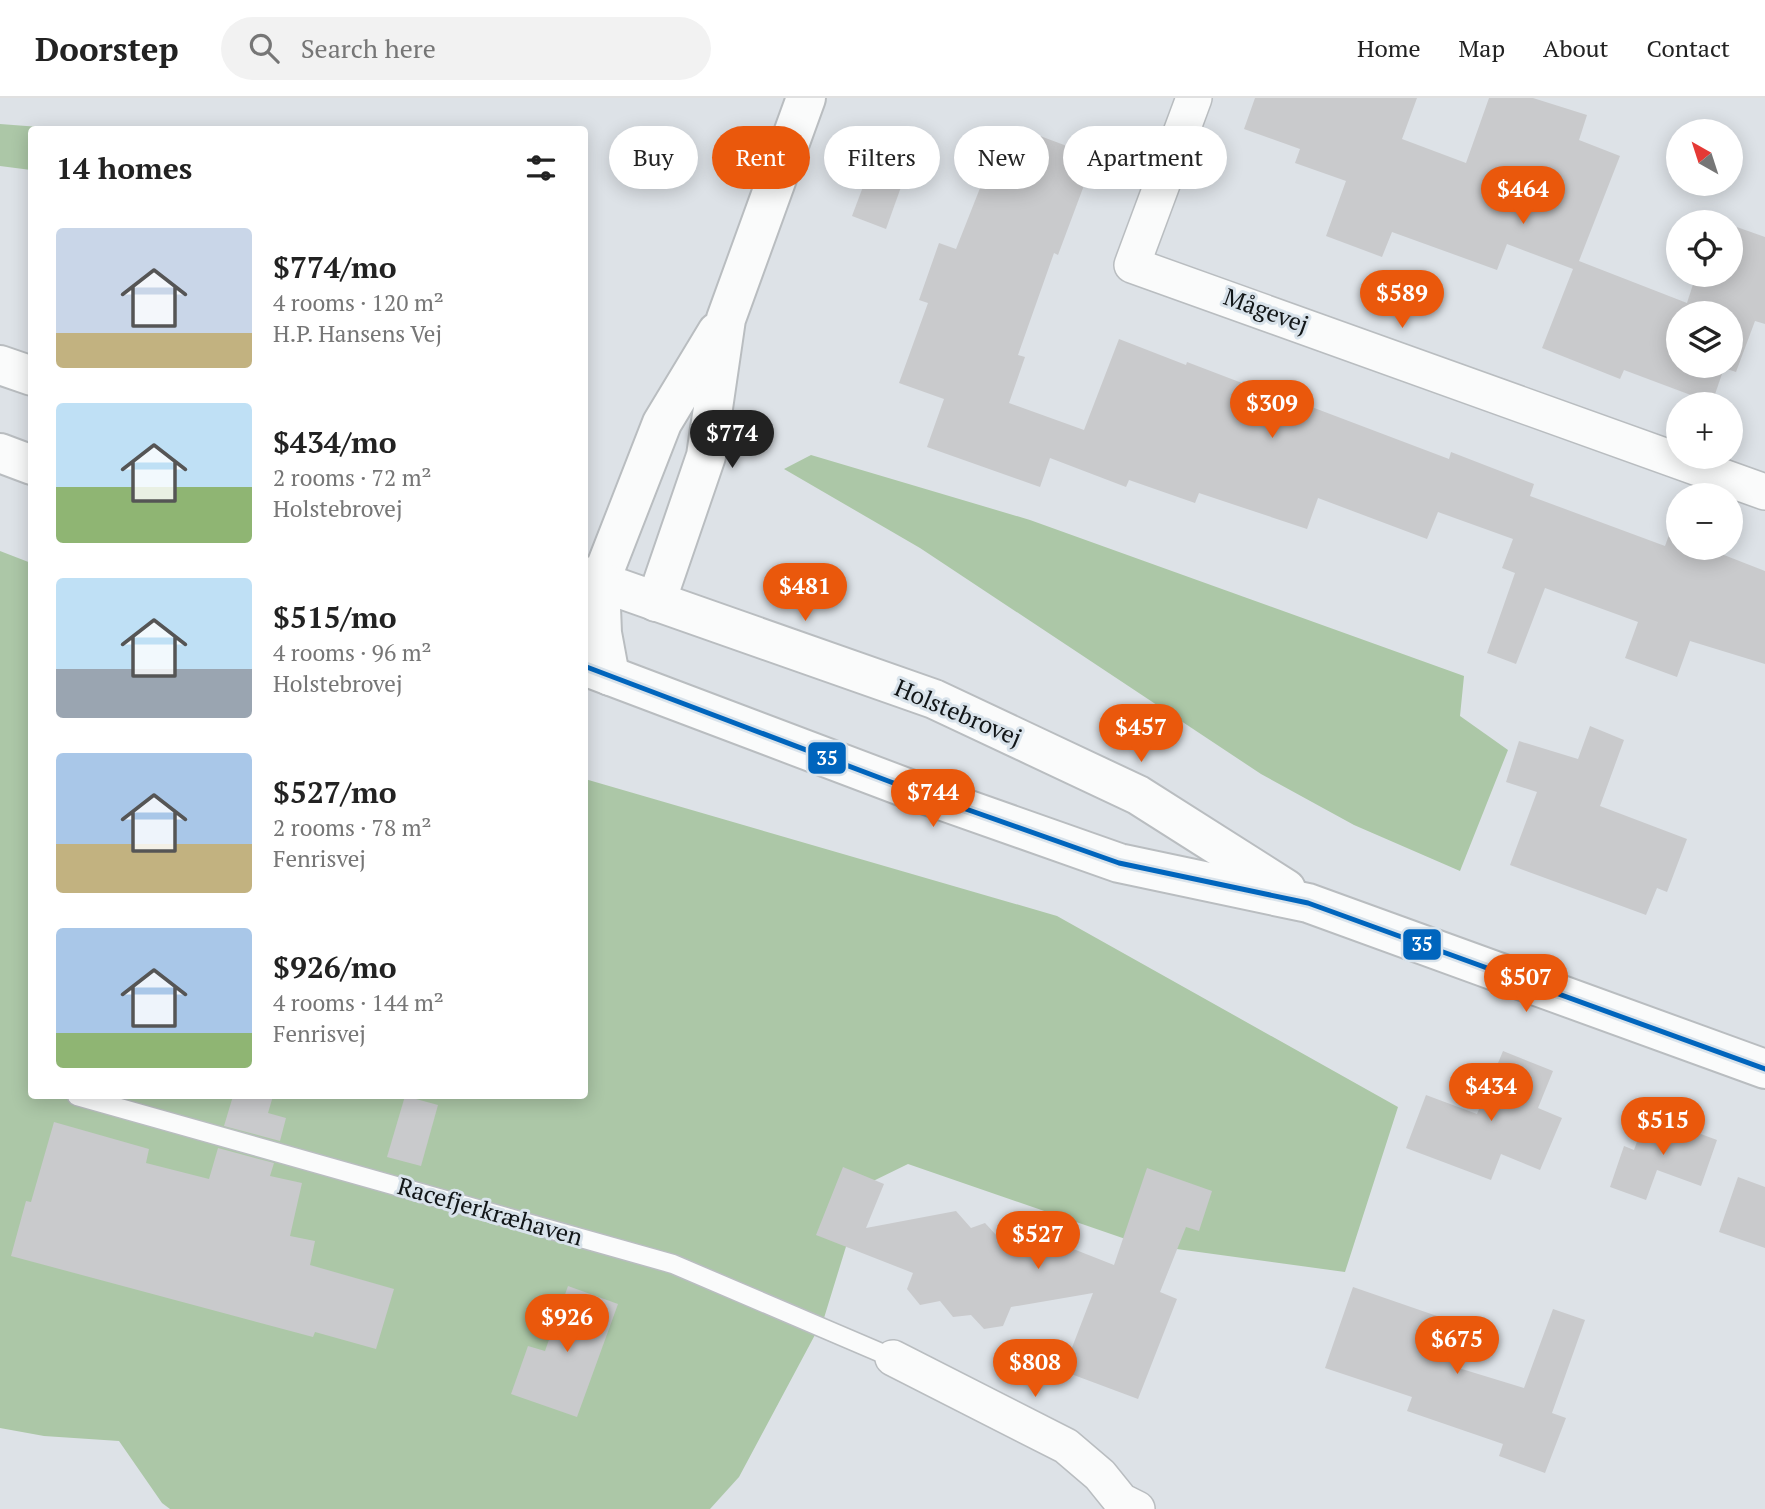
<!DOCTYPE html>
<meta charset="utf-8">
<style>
:root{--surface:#fff;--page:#f2f2f2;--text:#222;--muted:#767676;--line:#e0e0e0;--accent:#ea580c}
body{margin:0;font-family:"PT Serif",serif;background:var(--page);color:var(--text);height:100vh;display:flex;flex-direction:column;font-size:26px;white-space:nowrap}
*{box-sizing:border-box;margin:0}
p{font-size:23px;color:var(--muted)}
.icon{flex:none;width:38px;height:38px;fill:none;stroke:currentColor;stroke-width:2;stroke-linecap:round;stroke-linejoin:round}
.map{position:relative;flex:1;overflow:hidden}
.panel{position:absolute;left:28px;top:28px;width:560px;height:973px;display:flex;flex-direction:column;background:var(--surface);border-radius:7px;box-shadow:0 4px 18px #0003}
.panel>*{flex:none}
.hud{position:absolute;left:609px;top:28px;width:665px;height:63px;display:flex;gap:14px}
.needle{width:46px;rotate:321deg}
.controls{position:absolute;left:1666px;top:21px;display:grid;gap:14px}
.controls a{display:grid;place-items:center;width:77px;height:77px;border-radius:50%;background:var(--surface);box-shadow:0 4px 18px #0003;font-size:35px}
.price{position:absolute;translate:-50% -60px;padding:0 16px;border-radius:24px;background:var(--accent);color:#fff;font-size:23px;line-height:46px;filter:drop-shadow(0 2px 4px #0008)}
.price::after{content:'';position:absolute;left:50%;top:42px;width:21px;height:16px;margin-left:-10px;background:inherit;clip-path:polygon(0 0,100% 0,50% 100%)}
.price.on{background:#222;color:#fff}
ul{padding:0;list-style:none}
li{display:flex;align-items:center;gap:21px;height:175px;padding:0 28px}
li span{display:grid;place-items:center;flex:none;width:196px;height:140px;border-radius:7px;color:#555}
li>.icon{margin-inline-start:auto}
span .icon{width:84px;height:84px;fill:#fffc;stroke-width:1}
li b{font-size:30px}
h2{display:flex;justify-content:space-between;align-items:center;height:84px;padding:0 28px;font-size:30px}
.tag{padding:0 24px;border-radius:32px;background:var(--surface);box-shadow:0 4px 18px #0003;font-size:24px;line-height:63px}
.tag.on{background:var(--accent);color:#fff}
header{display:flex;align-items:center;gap:42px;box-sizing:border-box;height:98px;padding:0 35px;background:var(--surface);border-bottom:2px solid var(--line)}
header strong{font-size:33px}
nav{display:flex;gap:38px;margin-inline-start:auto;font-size:24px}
.search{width:490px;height:63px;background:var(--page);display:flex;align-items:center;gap:18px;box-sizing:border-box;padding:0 24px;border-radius:38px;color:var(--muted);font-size:26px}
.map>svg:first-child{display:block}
.forest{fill:#acc7a7}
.building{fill:#c9cacc;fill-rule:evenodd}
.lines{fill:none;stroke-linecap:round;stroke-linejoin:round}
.service-casing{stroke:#b9bdc0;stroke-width:21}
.minor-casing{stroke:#b9bdc0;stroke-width:38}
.tertiary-casing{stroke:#b9bdc0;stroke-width:42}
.secondary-casing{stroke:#b9bdc0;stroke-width:42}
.service{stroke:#fafbfb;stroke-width:18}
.minor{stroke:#fafbfb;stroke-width:35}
.tertiary{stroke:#fafbfb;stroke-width:38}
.secondary{stroke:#fafbfb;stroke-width:38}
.bus-1-casing{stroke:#d9e3eb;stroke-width:10}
.bus-1{stroke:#0065bd;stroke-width:5}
.labels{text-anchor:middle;stroke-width:6;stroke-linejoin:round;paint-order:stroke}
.street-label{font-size:24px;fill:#121618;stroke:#d9e3eb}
.line-badge{stroke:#d9e3eb;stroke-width:2.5}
.badge-label{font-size:19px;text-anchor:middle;font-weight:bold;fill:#fff}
</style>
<header>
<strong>Doorstep</strong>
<div class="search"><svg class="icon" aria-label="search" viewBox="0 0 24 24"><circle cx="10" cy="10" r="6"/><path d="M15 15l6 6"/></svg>Search here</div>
<nav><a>Home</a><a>Map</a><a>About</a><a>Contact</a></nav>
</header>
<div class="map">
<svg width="1765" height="1411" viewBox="0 0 1765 1411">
<rect width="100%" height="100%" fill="#dde2e7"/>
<g class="forest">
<path d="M0,26L66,31L32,32L31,72L0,68Z"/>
<path d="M811,357L1030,422L1464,578L1460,618L1508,652L1460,773L1354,727L1261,676L920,450L784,371Z"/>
<path d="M0,453L31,465L32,998H584L585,681L1057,818L1398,1009L1345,1174L1140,1146L908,1066L865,1087L824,1220L739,1379L710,1411H170L162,1405L119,1343L44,1338L0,1330Z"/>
</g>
<g class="building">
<path d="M1255,0H1417L1402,41L1466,65L1489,0H1533L1587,17L1579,42L1620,58L1579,163L1687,205L1696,177H1731V127L1765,139V226L1755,223L1736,274L1724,270L1712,305L1624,272L1620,281L1542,250L1573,171L1507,146L1497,172L1392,134L1382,159L1326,138L1346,83L1295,65L1300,51L1244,31ZM1678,215H1731V268H1678Z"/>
<path d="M1016,29L1091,57L1086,73L1089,74L1058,157L1054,155L1018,257L1025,259L1009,305L1084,332L1119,241L1186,267L1187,264L1242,285L1243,283L1449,361L1451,354L1534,386L1530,398L1665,448L1669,437L1678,440V450H1706L1765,473V566L1690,543L1677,579L1625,560L1638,524L1545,490L1516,566L1487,555L1515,475L1502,470L1513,441L1438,414L1427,441L1318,400L1307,431L1199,395L1195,405L1129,382L1126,389L1050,360L1040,389L927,349L944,301L899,285L928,205L919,202L939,145L956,151L984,80L994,84Z"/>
<path d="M867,78L901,89L886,131L852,118Z"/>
<path d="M1590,628L1624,642L1600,708L1687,741L1667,794L1657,790L1646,817L1510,767L1537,694L1506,684L1519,643L1578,661Z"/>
<path d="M1503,953L1553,973L1538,1010L1562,1020L1540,1072L1501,1056L1491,1082L1406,1050L1426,997L1477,1016Z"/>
<path d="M233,998H273L268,1015L286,1020L280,1043L224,1028Z"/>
<path d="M405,998L438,1007L421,1068L387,1059Z"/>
<path d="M1647,1016L1717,1042L1701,1088L1657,1072L1646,1102L1610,1089L1624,1048L1634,1052Z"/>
<path d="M54,1024L149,1051L146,1065L209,1081L218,1050L274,1065L270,1078L302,1085L290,1138L315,1143L310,1167L394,1191L376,1251L315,1234L313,1239L11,1158L26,1103L31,1104Z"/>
<path d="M843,1069L884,1086L866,1130L956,1113L971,1130L985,1125L998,1139L1030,1134L1114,1167L1147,1070L1212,1093L1199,1133L1186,1129L1160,1194L1177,1201L1138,1301L1063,1273L1093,1195L1011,1209L1003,1228L984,1231L971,1217L953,1219L940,1203L920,1207L907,1191L913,1175L816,1137Z"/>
<path d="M1738,1079L1765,1089V1150L1719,1134Z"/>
<path d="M568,1188L618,1206L577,1319L511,1296L528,1248L545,1253Z"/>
<path d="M1353,1189L1437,1218L1428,1243L1457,1253L1452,1268L1524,1290L1553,1211L1585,1222L1552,1315L1566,1320L1545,1375L1499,1358L1503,1346L1407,1313L1412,1299L1325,1270Z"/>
</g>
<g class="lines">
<g class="service-casing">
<path id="service" d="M77,998L673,1166L893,1260"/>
</g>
<g class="minor-casing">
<g id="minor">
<path d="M1194,0L1132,167L1765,394"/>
<path d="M893,1260L1066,1348L1100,1377L1121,1403L1137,1411"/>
</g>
</g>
<g class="tertiary-casing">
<g id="tertiary">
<path d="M600,484L662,325L717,234"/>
<path d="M656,504L706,358L726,221L806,0"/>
</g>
</g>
<g class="secondary-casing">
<g id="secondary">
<path d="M0,267L32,278"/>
<path d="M0,355L32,367"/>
<path d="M584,478L934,601L1138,697L1286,791"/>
<path d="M600,484L602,535L610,578"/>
<path d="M584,568L912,692L1119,765L1308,805L1765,971"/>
</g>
</g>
<use href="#service" class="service"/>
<use href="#minor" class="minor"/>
<use href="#tertiary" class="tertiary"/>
<use href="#secondary" class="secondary"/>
<g class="bus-1-casing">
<path id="bus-1" d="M584,568L912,692L1119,765L1308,805L1765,971"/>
</g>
<use href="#bus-1" class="bus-1"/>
</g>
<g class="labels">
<g class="street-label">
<text transform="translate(1266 213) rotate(20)" y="8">Mågevej</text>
<text transform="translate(958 615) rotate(23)" y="8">Holstebrovej</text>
<text transform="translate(490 1114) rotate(16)" y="8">Racefjerkræhaven</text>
</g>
</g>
<g class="line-badge">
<rect x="807" y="643" width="40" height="34" rx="7" fill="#0065bd"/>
<rect x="1402" y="830" width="40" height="33" rx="7" fill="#0065bd"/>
</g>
<g class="badge-label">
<text x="827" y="667">35</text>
<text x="1422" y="853">35</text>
</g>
</svg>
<div class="controls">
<a><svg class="needle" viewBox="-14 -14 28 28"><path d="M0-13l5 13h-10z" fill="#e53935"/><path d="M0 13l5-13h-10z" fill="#767676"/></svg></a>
<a><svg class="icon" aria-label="locate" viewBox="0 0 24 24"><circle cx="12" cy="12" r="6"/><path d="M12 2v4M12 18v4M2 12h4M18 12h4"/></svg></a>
<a><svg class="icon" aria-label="layers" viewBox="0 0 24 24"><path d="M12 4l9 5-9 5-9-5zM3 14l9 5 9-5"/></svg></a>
<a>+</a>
<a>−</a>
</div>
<b class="price" style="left:1523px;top:128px">$464</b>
<b class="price" style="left:1402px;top:232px">$589</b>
<b class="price" style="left:1272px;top:342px">$309</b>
<b class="price on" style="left:732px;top:372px">$774</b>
<b class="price" style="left:805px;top:525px">$481</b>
<b class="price" style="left:1141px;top:666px">$457</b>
<b class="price" style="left:933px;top:731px">$744</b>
<b class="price" style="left:1526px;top:916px">$507</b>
<b class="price" style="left:1491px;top:1025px">$434</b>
<b class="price" style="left:1663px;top:1059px">$515</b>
<b class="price" style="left:1038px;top:1173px">$527</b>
<b class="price" style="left:567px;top:1256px">$926</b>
<b class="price" style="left:1457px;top:1278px">$675</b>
<b class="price" style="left:1035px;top:1301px">$808</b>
<div class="hud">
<a class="tag">Buy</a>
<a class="tag on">Rent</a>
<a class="tag">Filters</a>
<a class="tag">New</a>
<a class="tag">Apartment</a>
</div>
<section class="panel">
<h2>14 homes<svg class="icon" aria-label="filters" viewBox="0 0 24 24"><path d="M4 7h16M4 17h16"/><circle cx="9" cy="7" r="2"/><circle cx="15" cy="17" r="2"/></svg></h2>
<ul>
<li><span style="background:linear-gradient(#c9d6e8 75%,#c2b280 0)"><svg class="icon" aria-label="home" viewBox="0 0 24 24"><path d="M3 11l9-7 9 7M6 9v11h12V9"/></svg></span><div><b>$774/mo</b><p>4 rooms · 120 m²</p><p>H.P. Hansens Vej</p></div></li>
<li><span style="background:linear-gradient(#bfe0f5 60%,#8fb573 0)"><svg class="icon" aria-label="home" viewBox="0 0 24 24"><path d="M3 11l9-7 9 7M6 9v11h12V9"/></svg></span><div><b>$434/mo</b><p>2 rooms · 72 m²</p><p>Holstebrovej</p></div></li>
<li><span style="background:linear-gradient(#bfe0f5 65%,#9aa5b1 0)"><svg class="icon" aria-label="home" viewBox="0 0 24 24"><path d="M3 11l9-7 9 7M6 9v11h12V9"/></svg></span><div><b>$515/mo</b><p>4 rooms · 96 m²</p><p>Holstebrovej</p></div></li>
<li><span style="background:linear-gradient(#a9c7e8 65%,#c2b280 0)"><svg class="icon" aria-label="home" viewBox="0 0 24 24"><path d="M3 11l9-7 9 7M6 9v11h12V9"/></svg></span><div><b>$527/mo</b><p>2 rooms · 78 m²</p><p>Fenrisvej</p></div></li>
<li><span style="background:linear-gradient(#a9c7e8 75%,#8fb573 0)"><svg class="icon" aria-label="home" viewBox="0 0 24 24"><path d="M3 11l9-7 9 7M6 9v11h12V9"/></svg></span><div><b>$926/mo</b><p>4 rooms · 144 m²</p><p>Fenrisvej</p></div></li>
</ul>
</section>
</div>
